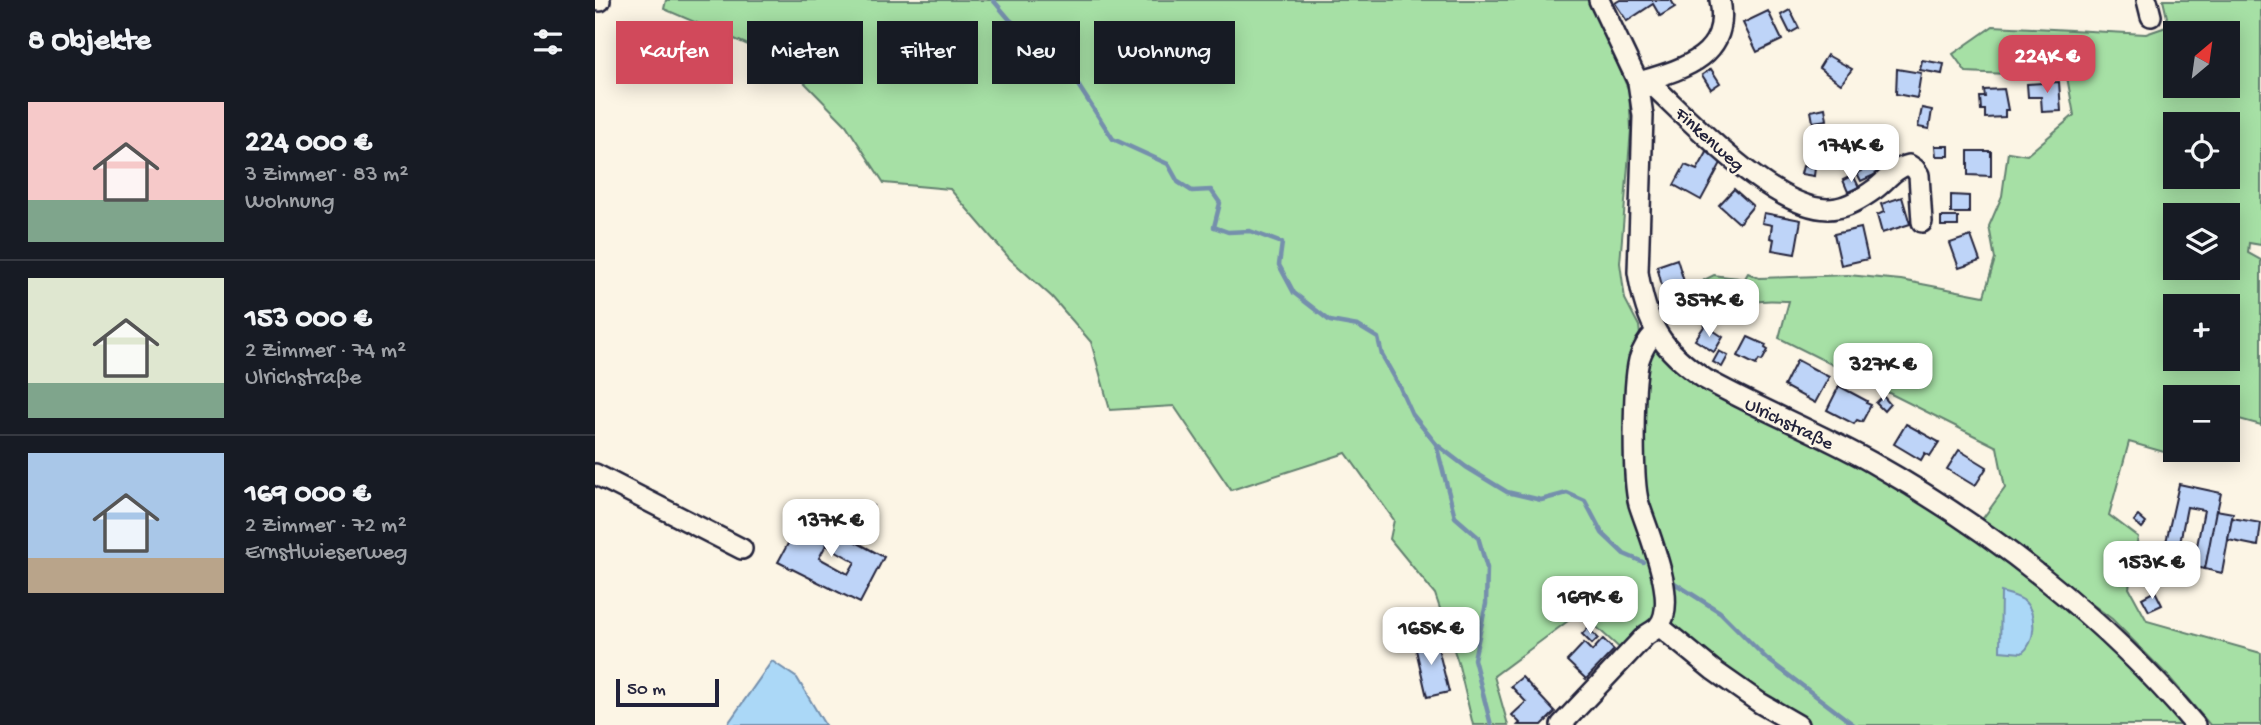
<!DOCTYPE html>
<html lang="de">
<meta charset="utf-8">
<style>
:root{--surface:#171b24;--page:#20242c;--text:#f1f3f6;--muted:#9ea1a6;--line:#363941;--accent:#d1495b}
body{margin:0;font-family:"Gochi Hand",sans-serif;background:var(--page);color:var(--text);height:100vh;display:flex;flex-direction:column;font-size:26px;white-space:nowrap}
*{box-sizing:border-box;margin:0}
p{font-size:23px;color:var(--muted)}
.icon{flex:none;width:38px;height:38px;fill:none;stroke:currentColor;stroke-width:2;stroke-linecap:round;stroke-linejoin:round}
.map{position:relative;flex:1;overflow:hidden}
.panel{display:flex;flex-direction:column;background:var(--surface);width:595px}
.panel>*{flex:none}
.guide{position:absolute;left:21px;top:21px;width:665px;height:63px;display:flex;gap:14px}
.needle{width:46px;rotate:29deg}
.tools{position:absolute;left:1568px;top:21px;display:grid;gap:14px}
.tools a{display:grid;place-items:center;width:77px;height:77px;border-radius:0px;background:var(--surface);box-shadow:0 4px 18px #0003;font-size:35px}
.scale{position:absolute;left:21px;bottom:18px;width:103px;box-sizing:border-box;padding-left:7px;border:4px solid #22223b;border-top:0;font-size:19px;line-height:24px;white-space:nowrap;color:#22223b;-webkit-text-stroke:5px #fcf5e5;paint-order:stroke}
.price{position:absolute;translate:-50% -60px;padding:0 16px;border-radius:14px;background:#fff;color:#222;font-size:23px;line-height:46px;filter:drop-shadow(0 2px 4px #0008)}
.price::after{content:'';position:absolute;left:50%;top:42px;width:21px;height:16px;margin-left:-10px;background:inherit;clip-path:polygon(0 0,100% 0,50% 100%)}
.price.current{background:var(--accent);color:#fff}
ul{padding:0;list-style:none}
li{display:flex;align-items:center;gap:21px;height:175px;padding:0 28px}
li+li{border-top:2px solid var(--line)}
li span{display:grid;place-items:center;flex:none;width:196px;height:140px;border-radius:0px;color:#555}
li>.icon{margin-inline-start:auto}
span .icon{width:84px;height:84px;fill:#fffc;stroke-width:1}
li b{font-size:30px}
h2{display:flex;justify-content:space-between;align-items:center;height:84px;padding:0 28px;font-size:30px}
.pill{padding:0 24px;border-radius:0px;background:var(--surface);box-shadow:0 4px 18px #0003;font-size:24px;line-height:63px}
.pill.current{background:var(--accent);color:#fff}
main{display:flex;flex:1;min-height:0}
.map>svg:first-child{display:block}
.green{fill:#a6e0a5;stroke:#648170;stroke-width:2;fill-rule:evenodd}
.water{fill:#abd8f7;stroke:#748fac;stroke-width:2}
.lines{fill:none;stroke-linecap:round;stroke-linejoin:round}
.stream{stroke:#748fac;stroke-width:4.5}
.building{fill:#bed4f8;stroke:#22223b;stroke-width:2;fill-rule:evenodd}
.minor-casing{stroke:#22223b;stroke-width:24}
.minor{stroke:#fcf5e5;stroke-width:19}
.labels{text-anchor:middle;stroke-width:5;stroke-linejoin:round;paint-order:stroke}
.street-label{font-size:19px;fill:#22223b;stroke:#fcf5e5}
</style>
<main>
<section class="panel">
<h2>8 Objekte<svg class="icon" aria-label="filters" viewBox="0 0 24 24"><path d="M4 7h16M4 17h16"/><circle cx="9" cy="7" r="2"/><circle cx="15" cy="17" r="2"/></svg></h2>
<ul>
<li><span style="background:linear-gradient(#f6c9c9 70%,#7fa58c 0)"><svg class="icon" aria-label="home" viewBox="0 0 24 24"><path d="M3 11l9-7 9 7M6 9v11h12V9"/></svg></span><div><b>224 000 €</b><p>3 Zimmer · 83 m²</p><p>Wohnung</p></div></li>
<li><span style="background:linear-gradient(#dfe7d0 75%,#7fa58c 0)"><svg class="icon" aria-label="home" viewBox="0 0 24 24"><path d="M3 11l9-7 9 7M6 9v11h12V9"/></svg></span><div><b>153 000 €</b><p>2 Zimmer · 74 m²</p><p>Ulrichstraße</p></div></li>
<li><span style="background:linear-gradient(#a9c7e8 75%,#b9a48a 0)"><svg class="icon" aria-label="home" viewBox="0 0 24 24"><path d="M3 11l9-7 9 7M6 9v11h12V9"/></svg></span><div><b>169 000 €</b><p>2 Zimmer · 72 m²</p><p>Ernstlwieserweg</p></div></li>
</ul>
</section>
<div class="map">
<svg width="1666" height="725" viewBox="0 0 1666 725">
<rect width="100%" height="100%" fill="#fcf5e5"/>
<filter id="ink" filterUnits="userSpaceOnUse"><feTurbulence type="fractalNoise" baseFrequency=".0143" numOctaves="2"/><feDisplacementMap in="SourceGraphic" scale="14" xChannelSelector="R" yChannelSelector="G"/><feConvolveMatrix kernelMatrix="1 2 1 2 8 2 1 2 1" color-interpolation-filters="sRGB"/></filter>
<g filter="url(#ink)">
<g class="green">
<path d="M71,0H995L1034,91L1036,129L1025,263L1030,299L1044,326L1046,343L1059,349L1100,379L1292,478L1415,561L1517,646L1592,725H1210L1070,624L1030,653L985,612L899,676L913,725H878L863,662L840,594L795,539L799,520L751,453L636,490L579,406L515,410L496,342L457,297L415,259L355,189L289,183L251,125L207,80L158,47L69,9Z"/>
<path d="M1568,0H1666V245L1654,243L1653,253L1666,260V425L1633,416V397H1580V439L1576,454L1534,442L1514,515L1543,537L1534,588L1552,621L1666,653V725H1615L1574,677L1517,619L1386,521L1410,488L1402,447L1184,338L1194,301C1185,301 1175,300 1167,301C1144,303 1115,315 1102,290L1109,280L1119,275C1130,278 1139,275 1149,280L1153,273L1164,278L1253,275L1306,280L1389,296L1400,259L1394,226L1407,196L1413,152L1432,155L1479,115L1472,77L1371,72L1358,54L1398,26L1551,34L1574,26ZM1580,33H1633V86H1580ZM1580,124H1633V177H1580ZM1580,215H1633V268H1580ZM1580,306H1633V359H1580Z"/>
</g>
<g class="water">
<path d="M1406,592C1413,594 1422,596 1428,600C1443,613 1441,642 1427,653L1405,651Z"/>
<path d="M177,661L202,678L230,725H132Z"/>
</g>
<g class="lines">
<g class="stream">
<path d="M398,0L415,20L447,44L472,68L518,139L573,164L583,182L597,191L616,190L625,203L619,227L633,232L655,231L687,243L684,265L699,293L735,321L763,326L783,338L787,355L804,385L817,414L841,444L860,517L883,537L892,568L891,604L879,659L896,725"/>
<path d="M841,444L871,467L912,492L946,500L972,493L990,501L1007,533L1029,554L1048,562"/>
<path d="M1073,579L1125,612L1171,658L1259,725"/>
</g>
</g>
<g class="building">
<path d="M1025,0H1076L1080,7L1065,16L1058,4L1032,21L1020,3Z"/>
<path d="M1195,10L1204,28L1195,33L1186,15Z"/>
<path d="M1173,11L1187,40L1162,52L1148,23Z"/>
<path d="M1232,55L1257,69L1246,84L1224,68Z"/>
<path d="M1327,60L1349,64L1347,74L1325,70Z"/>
<path d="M1116,69L1125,83L1116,89L1107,75Z"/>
<path d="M1302,69L1326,73L1322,98L1301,94Z"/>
<path d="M1464,82L1466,111L1447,112L1446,97H1433L1432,84Z"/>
<path d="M1409,89L1413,110H1410V117L1390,118V110H1386L1385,97H1390L1389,90Z"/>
<path d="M1230,108L1232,120L1218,122L1216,111Z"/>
<path d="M1327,108L1337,110L1334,129L1323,127Z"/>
<path d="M1340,146H1354V156H1341Z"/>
<path d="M1114,149L1126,163L1106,200L1079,185L1090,165L1102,170Z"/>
<path d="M1281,149L1286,172L1266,181L1262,173L1267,171L1263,153Z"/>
<path d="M1373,151H1396V176L1373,175Z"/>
<path d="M1208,166L1220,168L1219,176L1206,174Z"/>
<path d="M1258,175L1264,187L1253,192L1248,180Z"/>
<path d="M1139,189L1158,206L1144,223L1124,205Z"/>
<path d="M1356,195L1374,196V213H1356Z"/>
<path d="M1307,197L1315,224L1287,233L1282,215L1289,212L1286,204Z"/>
<path d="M1169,213L1206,220L1200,254L1177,250L1179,239L1175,238L1177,225L1167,223Z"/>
<rect x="1346" y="217" width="17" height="9"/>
<path d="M1266,228L1273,259L1246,265L1239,234Z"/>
<path d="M1376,236L1385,261L1364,268L1355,243Z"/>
<path d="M1082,259L1091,288L1069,294L1062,266Z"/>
<path d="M1091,310L1098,313L1095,320L1088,317Z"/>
<path d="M1110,325L1128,337L1119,352L1100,340Z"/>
<path d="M1153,337L1171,345L1170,348L1173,350L1167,361L1164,360L1161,365L1143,356Z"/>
<path d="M1124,351L1133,356L1127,367L1118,362Z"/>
<path d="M1202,360L1234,377L1220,403L1189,386Z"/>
<path d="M1244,386L1272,401L1271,403L1276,405L1267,422L1262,420L1259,424L1232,410Z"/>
<path d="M1288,396L1295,404L1289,411L1281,403Z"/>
<path d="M1311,424L1344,442L1335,456L1330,453L1326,460L1299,444Z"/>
<path d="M1364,450L1392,467L1380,486L1352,469Z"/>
<path d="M1584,484L1626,493L1610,569L1567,560ZM1592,507L1609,510L1601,551L1584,548Z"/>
<path d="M259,501L278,506L272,525L253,519Z"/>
<path d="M1621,510L1638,513L1627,573L1610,569Z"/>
<path d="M209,514L289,557L265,603L183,562ZM231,545L260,562L253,574L224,558Z"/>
<path d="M1543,516L1551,523L1547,528L1539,521Z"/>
<path d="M1637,518L1666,523L1663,546L1633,540Z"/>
<path d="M1560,591L1567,605L1554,611L1547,598Z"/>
<path d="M993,628L1003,638L997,644L987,634Z"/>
<path d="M840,636L854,692L832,697L819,641Z"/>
<path d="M1008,639L1019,650L991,679L972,661L989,643L997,651Z"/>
<path d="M927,677L960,712L947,725H923L925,723L917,715L931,702L916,686Z"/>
</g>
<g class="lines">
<g class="minor-casing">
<g id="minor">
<path d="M1004,0L1043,82L1048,116L1043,272C1051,324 1066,350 1110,379C1164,409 1222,432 1276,462C1397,530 1511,619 1600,725"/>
<path d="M1552,0L1556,16"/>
<path d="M5,1V0"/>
<path d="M1052,80C1091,115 1186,220 1242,208C1255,206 1269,197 1280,189C1291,181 1299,168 1314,165L1320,169L1324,175L1327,222"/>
<path d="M1044,82C1088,69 1136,57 1125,0"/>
<path d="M0,474L147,549"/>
<path d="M1064,626L1118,670L1165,703L1203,725"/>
<path d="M966,725L1050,636C1054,633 1060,630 1063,627C1085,603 1052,530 1044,504C1037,480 1038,385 1044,360C1047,350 1052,341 1060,333"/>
</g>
</g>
<use href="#minor" class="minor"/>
</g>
</g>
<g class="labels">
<g class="street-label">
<text transform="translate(1116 138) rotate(42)" y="7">Finkenweg</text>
<text transform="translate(1195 422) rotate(26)" y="7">Ulrichstraße</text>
</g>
</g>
</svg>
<div class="tools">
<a><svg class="needle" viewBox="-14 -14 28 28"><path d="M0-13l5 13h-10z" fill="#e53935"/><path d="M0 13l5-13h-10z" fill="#9ea1a6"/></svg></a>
<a><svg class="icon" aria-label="locate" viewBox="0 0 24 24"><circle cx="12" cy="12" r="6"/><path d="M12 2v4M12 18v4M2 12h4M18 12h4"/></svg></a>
<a><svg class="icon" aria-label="layers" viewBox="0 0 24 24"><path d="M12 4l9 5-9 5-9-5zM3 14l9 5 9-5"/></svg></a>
<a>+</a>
<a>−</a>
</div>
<div class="scale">50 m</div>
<b class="price current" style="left:1452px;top:95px">224K €</b>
<b class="price" style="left:1256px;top:184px">174K €</b>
<b class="price" style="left:1114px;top:339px">357K €</b>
<b class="price" style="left:1288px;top:403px">327K €</b>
<b class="price" style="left:236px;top:559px">137K €</b>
<b class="price" style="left:1557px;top:601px">153K €</b>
<b class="price" style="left:995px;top:636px">169K €</b>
<b class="price" style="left:836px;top:667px">165K €</b>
<div class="guide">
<a class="pill current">Kaufen</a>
<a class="pill">Mieten</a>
<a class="pill">Filter</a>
<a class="pill">Neu</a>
<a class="pill">Wohnung</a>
</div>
</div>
</main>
